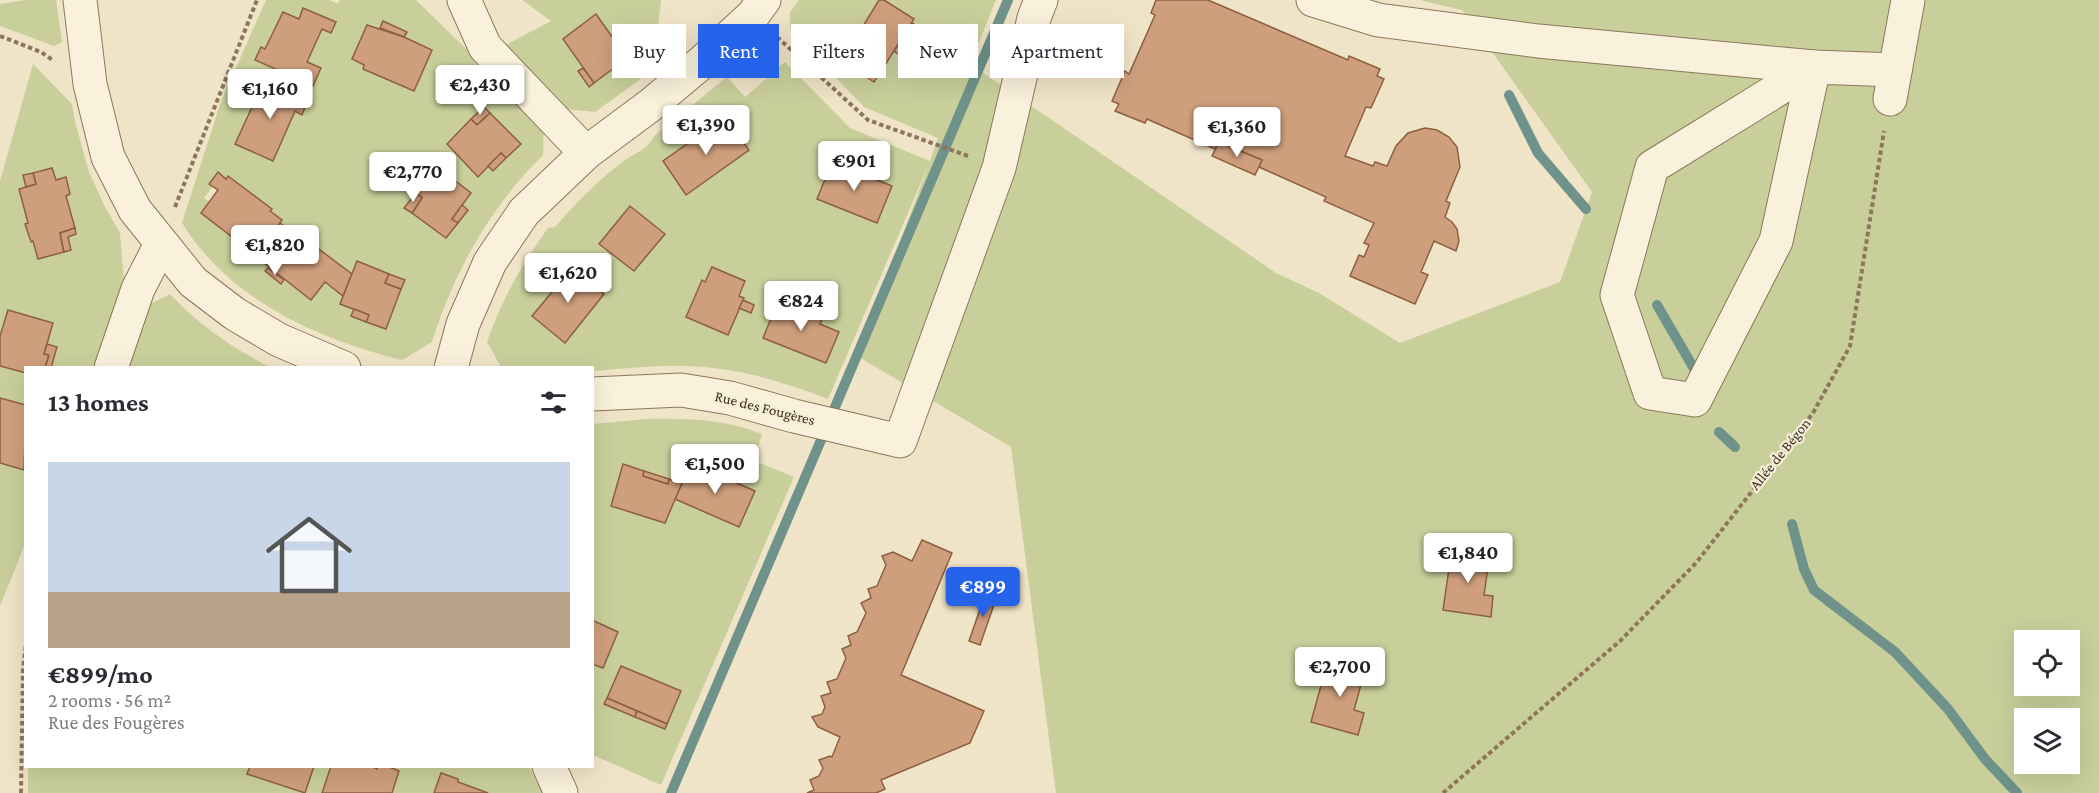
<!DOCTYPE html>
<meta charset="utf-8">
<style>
:root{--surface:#fff;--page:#f2f2f3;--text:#2b2b33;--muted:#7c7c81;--line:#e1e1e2;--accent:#2563eb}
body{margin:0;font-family:"Crimson Pro",serif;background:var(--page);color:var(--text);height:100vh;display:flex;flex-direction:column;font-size:22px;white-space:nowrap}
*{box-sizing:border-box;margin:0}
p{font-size:20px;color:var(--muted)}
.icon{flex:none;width:33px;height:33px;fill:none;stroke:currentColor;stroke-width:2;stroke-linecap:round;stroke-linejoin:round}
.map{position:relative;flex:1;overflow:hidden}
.details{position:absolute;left:24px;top:366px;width:570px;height:402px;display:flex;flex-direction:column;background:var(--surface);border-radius:0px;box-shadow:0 6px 24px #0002}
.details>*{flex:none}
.hud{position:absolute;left:612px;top:24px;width:570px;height:54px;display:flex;gap:12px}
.fabs{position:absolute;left:2014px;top:630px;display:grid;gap:12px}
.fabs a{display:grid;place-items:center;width:66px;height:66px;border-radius:0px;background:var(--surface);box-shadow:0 6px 24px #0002;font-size:30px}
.price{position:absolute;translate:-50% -51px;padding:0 14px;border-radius:6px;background:#fff;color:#222;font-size:20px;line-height:39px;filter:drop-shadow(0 2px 3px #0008)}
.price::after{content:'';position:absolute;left:50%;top:36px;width:18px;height:14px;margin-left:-9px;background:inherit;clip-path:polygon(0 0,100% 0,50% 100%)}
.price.on{background:var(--accent);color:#fff}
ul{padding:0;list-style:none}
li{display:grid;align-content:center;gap:12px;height:318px;padding:0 24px}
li+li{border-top:2px solid var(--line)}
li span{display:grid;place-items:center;height:186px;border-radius:0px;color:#555}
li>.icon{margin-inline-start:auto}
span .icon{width:108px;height:108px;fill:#fffc;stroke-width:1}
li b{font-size:26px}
h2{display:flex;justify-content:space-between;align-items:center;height:72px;padding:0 24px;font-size:26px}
.pill{padding:0 21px;border-radius:0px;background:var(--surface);box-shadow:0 6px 24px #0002;font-size:21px;line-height:54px}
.pill.on{background:var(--accent);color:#fff}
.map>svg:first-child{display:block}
.green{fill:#c9cf9b;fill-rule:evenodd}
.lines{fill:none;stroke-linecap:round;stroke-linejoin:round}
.stream{stroke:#6f938a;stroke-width:10}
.building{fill:#cf9f7d;stroke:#8d5f41;stroke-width:1.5}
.minor-casing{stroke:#8d765c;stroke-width:35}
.path{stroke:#8d765c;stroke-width:4;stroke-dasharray:4.5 3;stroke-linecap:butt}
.minor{stroke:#faf1dc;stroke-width:33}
.labels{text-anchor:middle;stroke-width:4.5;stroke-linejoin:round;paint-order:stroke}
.street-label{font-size:15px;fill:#3d2e20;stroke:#f7eed8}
</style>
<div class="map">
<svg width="2099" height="793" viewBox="0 0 2099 793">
<rect width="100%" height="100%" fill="#f0e4c8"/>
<g class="green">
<path d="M26,0H56L62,42L54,46L0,26V4Z"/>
<path d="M266,0H329L338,4L340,0H416L544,125L543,155C490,207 454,272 432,342L402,360C317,339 230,300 182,223L221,101ZM304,8L336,22L331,33L322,29L307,62L321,69L313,86L255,60L261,47L265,49L283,12L299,19ZM383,22L407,32L404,37L432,50L414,90L363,69L364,65L352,59L367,25L380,30ZM269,80L309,98L302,114L295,111L273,161L235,144L257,95H261ZM484,107L521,143L494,171L488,166L478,176L447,144ZM436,167L471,193L462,205L468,211L446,238L405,208ZM218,172L226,179L229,176L272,209L270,211L282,220L280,223L295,234L296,232L352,274L357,261L405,280L386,328L354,309L340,304L343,296L325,282L311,300L284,280L281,284L265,272L268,267L255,257L258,253L246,244L244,246L201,213L209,201L204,198L213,186Z"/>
<path d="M522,0H661L653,70L595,112L566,109L502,47L551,21ZM596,14L627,58L589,87L578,71L583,68L563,39Z"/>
<path d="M799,0H879L842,60L874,82L914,19L884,0H996L970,64L1276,273L1319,293L1400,343L1560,282L1592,192L1462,10L1420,0H2099V793H1056L1011,447L857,356L929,164L828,399C782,381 734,367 685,366C654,365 623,369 593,371L592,368L501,367L487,342C501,301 522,264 548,228L555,227C576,203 599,179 625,160C635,153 649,149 653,137L727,77L745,97L785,62L850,128L930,161L938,138L864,107L790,30V12ZM725,117L749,150L686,195L663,161ZM832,162L892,186L878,223L817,199ZM631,207L665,234L634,271L599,244ZM567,265L604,294L565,343L533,316L562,280L557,276ZM712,267L745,282L728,335L686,317L702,280L705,282ZM779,299L823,317L820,324L839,332L826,363L763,338ZM2025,640H2070V686H2025ZM2025,718H2070V764H2025Z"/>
<path d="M33,64L72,104L75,122L89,172L105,207L120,233L124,280L98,367H51L56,347L47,344L53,323L8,310L0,336V181ZM51,168L56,180L66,177L70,194L66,196L76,234L68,237L71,250L38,259L33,241L30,242L25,225L28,223L19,189L26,187L23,175Z"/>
<path d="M170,294C198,324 233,349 270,367L129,368L148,305Z"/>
<path d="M0,366L25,373V405L0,399Z"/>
<path d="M646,419C685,418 726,419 762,434L755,461L794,477L661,785L593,755L592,664L603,668L618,632L593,620V424ZM691,463L754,491L739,527L675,499L665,523L611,506L624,464L682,483ZM621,666L680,691L665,729L604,704Z"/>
<path d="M0,463L24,469L26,466L25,544L0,606Z"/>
<path d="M28,767H250L248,774L305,793L314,767H331L322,793H28Z"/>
<path d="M387,767H529L543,793H488L458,782V779L441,773L434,793H392L399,771Z"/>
</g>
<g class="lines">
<g class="stream">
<path d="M1509,95L1538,153L1586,209"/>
<path d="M1657,305L1696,372"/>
<path d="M1719,432L1735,447"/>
<path d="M1792,524L1804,569L1814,590L1895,652L1948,709L1985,759L2017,793"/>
<path d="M671,793L1008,0"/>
</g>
</g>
<g class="building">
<path d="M879,0H884L914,19L885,65L852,44Z"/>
<path d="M1156,0H1208L1348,60L1349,56L1380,69L1377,76L1384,79L1371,108L1366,107L1345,156L1373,166L1375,162L1387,166L1396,146L1408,133L1425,128L1437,130L1449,137L1457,147L1460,167L1446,201L1450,203L1445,217L1452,222L1457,229L1459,241L1456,251L1434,241L1421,272L1428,275L1415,304L1350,276L1359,255L1364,257L1369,245L1364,243L1374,223L1324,201L1326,197L1259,167L1262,160L1219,142L1215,149L1147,119L1145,123L1115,111L1119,104L1112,101L1125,71L1129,74L1155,15L1151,13Z"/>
<path d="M303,8L336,22L331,33L322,29L307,62L321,68L313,86L255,60L261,47L265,49L283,12L299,19Z"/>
<path d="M596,14L627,58L594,83L563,39Z"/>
<path d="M383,21L407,32L404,37L380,28Z"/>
<path d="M912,23L926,31L908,61L894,51Z"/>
<path d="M367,25L404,37L432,50L414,91L363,69L364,65L352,59Z"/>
<path d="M852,44L885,65L874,82L841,60Z"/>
<path d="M583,68L594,83L589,87L578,71Z"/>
<path d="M268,80L309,97L302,115L295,111L273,161L235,144L258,94L261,95Z"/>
<path d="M484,107L490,113L477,125L471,119Z"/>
<path d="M490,113L521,144L506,158L501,153L478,177L447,144L471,119L477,125Z"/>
<path d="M725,117L749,150L686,195L663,161Z"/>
<path d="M1219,142L1262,160L1255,175L1212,156Z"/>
<path d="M501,153L506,158L493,171L488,166Z"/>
<path d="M832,162L892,186L877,223L817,199Z"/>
<path d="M436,166L471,193L452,219L458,223L446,238L412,213L422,198L416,193Z"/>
<path d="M52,168L56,180L66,177L70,194L66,196L75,228L60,233L64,252L38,259L33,241L31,242L25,224L28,223L19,189L36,184L33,173Z"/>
<path d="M218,172L226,179L228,176L272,209L270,211L282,220L258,253L246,244L244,246L201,213L218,190L209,184Z"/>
<path d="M33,173L36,184L26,187L23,175Z"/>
<path d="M416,193L422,198L412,213L404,208Z"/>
<path d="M462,205L468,210L458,223L452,219Z"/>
<path d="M630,206L665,234L634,271L599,244Z"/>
<path d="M280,223L295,234L296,232L352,274L343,296L325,282L311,300L255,256Z"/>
<path d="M75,228L76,234L68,237L71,250L64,252L60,233Z"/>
<path d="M357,261L389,274L385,283L401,289L386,329L366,322L369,315L340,304Z"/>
<path d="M567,265L604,294L565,343L532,316L562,280L557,276Z"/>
<path d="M712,267L745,281L739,296L744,298L728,335L686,317L702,280L705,282Z"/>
<path d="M268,268L284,280L281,284L265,271Z"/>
<path d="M389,274L405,280L401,289L385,283Z"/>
<path d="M779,299L823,317L820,324L839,332L826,363L763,338Z"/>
<path d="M743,300L754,305L751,313L739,308Z"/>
<path d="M354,309L369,315L366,322L351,316Z"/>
<path d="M8,310L53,323L44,354L49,355L45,368H26V373L0,366V336Z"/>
<path d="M47,344L57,347L51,368H45L49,355L44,354Z"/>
<path d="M0,398L26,405L24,470L0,463Z"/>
<path d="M691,463L755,491L739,527L675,499Z"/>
<path d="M623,464L644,471L643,476L668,484L669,479L682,483L665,523L611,506Z"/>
<path d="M644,471L669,479L668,484L643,476Z"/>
<path d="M922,540L952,553L901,675L984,711L970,743L881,780L885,789L876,793H807L814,790L810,780L819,776L823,768L819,760L830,756L832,757L840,737L818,727L812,717L822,714L825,707L821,696L831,693L827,682L837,679L846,658L842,649L851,645L848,636L857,632L866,613L861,603L871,598L868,589L877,586L886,565L882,556L893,552L912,561Z"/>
<path d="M1452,548L1490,553L1484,595L1493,596L1491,617L1443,610Z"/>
<path d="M986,592L997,596L980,645L969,641Z"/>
<path d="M592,620L618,632L603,668L592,664Z"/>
<path d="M1328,660L1365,670L1354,710L1364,713L1358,735L1311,722Z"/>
<path d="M621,666L681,691L667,724L607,698Z"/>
<path d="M607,698L637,711L635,717L604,704Z"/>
<path d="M637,711L667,724L665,729L635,717Z"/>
<path d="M250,766H314L305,793L247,774Z"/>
<path d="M331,766H371L377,769L378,766H387L399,771L392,793H322Z"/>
<path d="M441,773L458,779V782L488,793H434Z"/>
</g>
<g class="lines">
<g class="minor-casing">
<g id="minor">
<path d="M80,0L90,84L108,157L135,210L193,282L235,314L279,340L344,368"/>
<path d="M464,0L485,47L586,153"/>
<path d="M1313,0L1378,20L1538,41L1814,67"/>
<path d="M1814,67L1652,167L1617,295L1650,393L1695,400L1776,241L1814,67L1895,70"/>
<path d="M1890,99L1908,0"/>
<path d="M111,368L138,289L161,244"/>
<path d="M451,368L463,324L490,262L524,212L586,153L652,104L701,63L753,15L764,0"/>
<path d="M592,394L681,390L730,398L794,416L900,441L999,168L1034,18L1041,0"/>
<path d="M549,766L561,793"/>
</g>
</g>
<g class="path">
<path d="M0,36L41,52L54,61"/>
<path d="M777,37L868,120L968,156"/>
<path d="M175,207L257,0"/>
<path d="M21,793L23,669L26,644"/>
<path d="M1443,793L1620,641L1696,563L1813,413L1850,346L1884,131"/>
</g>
<use href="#minor" class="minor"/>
</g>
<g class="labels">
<g class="street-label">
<text transform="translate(765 408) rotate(14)" y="5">Rue des Fougères</text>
<text transform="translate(1780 454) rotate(-51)" y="5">Allée de Bégon</text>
</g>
</g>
</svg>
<div class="fabs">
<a><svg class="icon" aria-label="locate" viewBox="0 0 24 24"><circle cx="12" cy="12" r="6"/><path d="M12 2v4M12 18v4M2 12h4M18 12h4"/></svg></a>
<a><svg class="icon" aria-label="layers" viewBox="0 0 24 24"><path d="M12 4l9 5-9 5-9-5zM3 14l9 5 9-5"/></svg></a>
</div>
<b class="price" style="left:480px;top:116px">€2,430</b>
<b class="price" style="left:270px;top:120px">€1,160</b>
<b class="price" style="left:706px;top:156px">€1,390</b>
<b class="price" style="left:1237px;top:158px">€1,360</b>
<b class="price" style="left:854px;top:192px">€901</b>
<b class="price" style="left:413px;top:203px">€2,770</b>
<b class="price" style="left:275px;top:276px">€1,820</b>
<b class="price" style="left:568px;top:304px">€1,620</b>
<b class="price" style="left:801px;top:332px">€824</b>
<b class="price" style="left:715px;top:495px">€1,500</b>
<b class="price" style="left:1468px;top:584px">€1,840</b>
<b class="price on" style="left:983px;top:618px">€899</b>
<b class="price" style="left:1340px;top:698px">€2,700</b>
<div class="hud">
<a class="pill">Buy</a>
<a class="pill on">Rent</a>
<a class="pill">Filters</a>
<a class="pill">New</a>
<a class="pill">Apartment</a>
</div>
<section class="details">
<h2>13 homes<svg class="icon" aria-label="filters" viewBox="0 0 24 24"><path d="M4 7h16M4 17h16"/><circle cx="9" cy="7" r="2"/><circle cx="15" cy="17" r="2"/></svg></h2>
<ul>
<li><span style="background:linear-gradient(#c9d6e8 70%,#b9a48a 0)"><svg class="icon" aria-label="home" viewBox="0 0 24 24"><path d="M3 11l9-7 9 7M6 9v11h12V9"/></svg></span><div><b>€899/mo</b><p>2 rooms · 56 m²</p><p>Rue des Fougères</p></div></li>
</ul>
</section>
</div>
